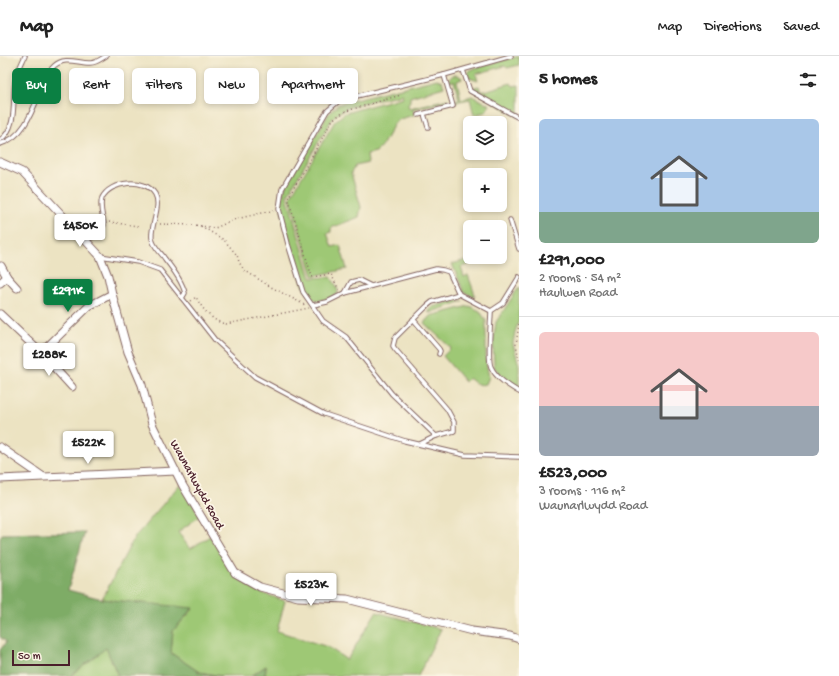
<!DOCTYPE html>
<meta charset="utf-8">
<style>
:root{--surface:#fff;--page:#f6f6f6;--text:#222;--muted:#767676;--line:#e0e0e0;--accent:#0b8043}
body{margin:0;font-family:"Gochi Hand",sans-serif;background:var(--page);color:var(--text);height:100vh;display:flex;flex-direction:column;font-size:15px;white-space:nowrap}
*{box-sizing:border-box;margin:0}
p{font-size:13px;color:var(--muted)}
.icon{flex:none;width:22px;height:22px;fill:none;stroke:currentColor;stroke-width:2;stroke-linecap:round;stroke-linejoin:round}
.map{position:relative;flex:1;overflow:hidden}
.sheet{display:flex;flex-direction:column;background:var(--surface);width:320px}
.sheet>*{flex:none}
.banner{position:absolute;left:12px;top:12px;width:380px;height:36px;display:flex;gap:8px}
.buttons{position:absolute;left:463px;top:60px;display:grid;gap:8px}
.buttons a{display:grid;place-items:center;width:44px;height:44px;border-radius:6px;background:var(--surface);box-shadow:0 2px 6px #0003;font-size:20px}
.scale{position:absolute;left:12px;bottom:10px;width:58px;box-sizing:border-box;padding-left:4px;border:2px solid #4a1f2b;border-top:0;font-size:11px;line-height:14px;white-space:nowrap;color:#4a1f2b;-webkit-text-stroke:3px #fcf5e5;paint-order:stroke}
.price{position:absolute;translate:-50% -34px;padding:0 9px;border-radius:4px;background:#fff;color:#222;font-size:13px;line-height:26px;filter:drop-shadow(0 1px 2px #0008)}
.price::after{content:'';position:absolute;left:50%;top:24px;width:12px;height:9px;margin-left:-6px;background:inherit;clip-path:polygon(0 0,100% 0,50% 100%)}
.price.selected{background:var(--accent);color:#fff}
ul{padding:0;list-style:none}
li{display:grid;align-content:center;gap:8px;height:212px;padding:0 20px}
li+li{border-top:1px solid var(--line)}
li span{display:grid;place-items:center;height:124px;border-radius:6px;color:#555}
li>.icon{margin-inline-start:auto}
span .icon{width:72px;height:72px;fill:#fffc;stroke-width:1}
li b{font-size:17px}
h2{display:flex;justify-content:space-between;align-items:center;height:48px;padding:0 20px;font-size:17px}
.chip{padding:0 14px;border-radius:6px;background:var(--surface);box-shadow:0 2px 6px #0003;font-size:14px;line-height:36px}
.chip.selected{background:var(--accent);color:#fff}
header{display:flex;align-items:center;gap:24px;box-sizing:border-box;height:56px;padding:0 20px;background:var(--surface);border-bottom:1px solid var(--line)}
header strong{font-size:19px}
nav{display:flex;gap:22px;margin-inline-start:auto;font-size:14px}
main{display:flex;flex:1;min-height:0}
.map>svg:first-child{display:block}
.green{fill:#9ec874;stroke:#747450}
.forest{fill:#7eac66;stroke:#646648}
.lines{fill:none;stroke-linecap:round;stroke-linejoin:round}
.service-casing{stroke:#836460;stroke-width:5.5}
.minor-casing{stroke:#836460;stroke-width:9}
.path{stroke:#836460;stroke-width:1.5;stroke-dasharray:1 3;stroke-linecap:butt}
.service{stroke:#fff;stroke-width:3.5}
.minor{stroke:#fff;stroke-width:7}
.labels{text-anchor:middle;stroke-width:3.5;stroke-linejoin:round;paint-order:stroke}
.street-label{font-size:12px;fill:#4a1f2b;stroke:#fcf5e5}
</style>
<header>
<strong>Map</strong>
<nav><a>Map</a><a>Directions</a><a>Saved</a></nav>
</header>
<main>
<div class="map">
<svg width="519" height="620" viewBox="0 0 519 620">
<rect width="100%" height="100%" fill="#fcf5e5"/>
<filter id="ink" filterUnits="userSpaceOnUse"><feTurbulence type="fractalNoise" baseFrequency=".025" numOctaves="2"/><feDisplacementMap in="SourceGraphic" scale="8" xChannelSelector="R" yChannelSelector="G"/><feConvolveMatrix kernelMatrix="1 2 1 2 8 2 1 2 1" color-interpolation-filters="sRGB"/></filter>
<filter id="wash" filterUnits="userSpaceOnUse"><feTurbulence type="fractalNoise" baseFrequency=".012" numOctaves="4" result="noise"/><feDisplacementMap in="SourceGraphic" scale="16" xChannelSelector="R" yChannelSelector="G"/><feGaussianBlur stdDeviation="0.9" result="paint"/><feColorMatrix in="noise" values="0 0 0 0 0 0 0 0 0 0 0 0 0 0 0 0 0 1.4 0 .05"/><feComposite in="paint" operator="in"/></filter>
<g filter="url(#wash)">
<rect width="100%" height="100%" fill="#ece3c2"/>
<g class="green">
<path d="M519,0V9L507,12L505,10L476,18L478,25L466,21L469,15L475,12Z"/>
<path d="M453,19H457L461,21L462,23L457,25L461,43L472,40L490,49L485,56L474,59L470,43L455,46L454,45L459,43L454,25L449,26V23Z"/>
<path d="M437,23L442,25L444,31L410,41V45L408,48L409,52L448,43V45L413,53L414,59L400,63L394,68L383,88L376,96L367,98L368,107L355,110L351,117L361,151L359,161L331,172V176L327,177L332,191L340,189L347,213L313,220L290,141L335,65L345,57L403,41L402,38C382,43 344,48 332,63L287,140L311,222L331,221L337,231L338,238C314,250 309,245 300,221L282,157C280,145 283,134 289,124L329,57L338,49L344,46Z"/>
<path d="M511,27L513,30L519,29V61L472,34L471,32L479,30L481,36Z"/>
<path d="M477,201L478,206L461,211L464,221L468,219L475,239L473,240L461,235L463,234L452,208Z"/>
<path d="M519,231V264L515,276L513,288L519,309V332L509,326L494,311L493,287L496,266Z"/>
<path d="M457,244L463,245L429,257L428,255L432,251Z"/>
<path d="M469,250L480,255L486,265V306L489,321L486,328C478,330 475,327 469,322L465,326L443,300L451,292L424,267L430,260Z"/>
<path d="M180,428L200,460L178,476L190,493L210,480L234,517L257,535L285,545L277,575L328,591L347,604L376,556L441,573L418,620H265L266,610L251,620H221L199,616L171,597L173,575L193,553L102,543L134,482Z"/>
<path d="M106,591L118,620H71Z"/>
</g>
<g class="forest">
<path d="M85,476L68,534L102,543L193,552L173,575L171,597L199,616L221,620H118L106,592L71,620H0V594L6,586L0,581V481L2,478Z"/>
<path d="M266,610L265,620H251Z"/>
</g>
</g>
<g filter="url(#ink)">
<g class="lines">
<g class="service-casing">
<g id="service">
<path d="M463,14L470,35L519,62"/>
<path d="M424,58L428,71"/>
<path d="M418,59L453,50L444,19"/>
<path d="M0,84C18,72 12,44 15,26C17,16 21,9 25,0"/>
<path d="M0,88C25,81 33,53 42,31C45,24 48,15 54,10C65,0 77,7 89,7C95,8 101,3 106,0"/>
<path d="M510,164L519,193"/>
<path d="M86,184L97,179L104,169C103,160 99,151 102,142C110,125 145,121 155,138C162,150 150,170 152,182C153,191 161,196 165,203C173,213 182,225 185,237L182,242"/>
<path d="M100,200L138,206L160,214L215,284L255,321L324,358L405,385L465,399L519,401"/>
<path d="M345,237L351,226L359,224L371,230"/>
<path d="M313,249L327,246L345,237L436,213L443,214L449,216L459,238L491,255L503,247L519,221"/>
<path d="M491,255C491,265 487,303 491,311C496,322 509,330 519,336"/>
<path d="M413,263L439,293L440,295L439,298"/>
<path d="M436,380L392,338L346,281L323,265L303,236L288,188L279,153L282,133L327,55L340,44L444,19L511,0"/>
<path d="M420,388L436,380L454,375V366L447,353L395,293L393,290L395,282L427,250L432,246L459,238"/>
</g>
</g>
<g class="minor-casing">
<g id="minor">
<path d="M0,106L22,116L100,200L108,220L112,238L128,296L142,329L152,368L183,430L235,517L260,531L298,541L347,543L472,575L510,580L519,583"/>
<path d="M1,210L7,221L17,232"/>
<path d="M0,227L7,221"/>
<path d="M0,258L41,297L72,331"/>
<path d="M41,297L89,250L112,238"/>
<path d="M0,391L42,420"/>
<path d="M0,423L176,415"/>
</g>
</g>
<g class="path">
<path d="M109,166L138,170"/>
<path d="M160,168L194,169L215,172L236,163L275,154"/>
<path d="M201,170L224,184L237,199L239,206L244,214L271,231L305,249"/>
<path d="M339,234L331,218L312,221L288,142L333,63L346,55L401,39"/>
<path d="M191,245L196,241C202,253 213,266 226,268L309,252"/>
<path d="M519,268L516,288L519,304"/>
</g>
<use href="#service" class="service"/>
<use href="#minor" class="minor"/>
</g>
</g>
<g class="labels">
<g class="street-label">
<text transform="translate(198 428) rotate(61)" y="4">Waunarlwydd Road</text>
</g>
</g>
</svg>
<div class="buttons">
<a><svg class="icon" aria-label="layers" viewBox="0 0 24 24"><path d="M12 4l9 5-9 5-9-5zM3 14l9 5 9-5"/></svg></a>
<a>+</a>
<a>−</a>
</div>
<div class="scale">50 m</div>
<b class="price" style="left:80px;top:192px">£450K</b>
<b class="price selected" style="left:68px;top:257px">£291K</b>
<b class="price" style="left:49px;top:321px">£288K</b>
<b class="price" style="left:88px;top:409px">£522K</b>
<b class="price" style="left:311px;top:551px">£523K</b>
<div class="banner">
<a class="chip selected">Buy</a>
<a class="chip">Rent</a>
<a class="chip">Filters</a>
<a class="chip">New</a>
<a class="chip">Apartment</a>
</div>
</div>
<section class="sheet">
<h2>5 homes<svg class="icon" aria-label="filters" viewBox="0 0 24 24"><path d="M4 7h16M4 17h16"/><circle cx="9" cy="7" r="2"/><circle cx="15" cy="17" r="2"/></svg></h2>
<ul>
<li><span style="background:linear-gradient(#a9c7e8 75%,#7fa58c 0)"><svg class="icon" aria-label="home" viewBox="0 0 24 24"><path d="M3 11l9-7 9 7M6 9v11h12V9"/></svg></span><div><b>£291,000</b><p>2 rooms · 54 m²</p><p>Haulwen Road</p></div></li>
<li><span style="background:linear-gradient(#f6c9c9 60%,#9aa5b1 0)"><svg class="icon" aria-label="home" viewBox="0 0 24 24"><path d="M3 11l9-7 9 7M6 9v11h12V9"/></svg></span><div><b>£523,000</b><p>3 rooms · 116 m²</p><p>Waunarlwydd Road</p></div></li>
</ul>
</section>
</main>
